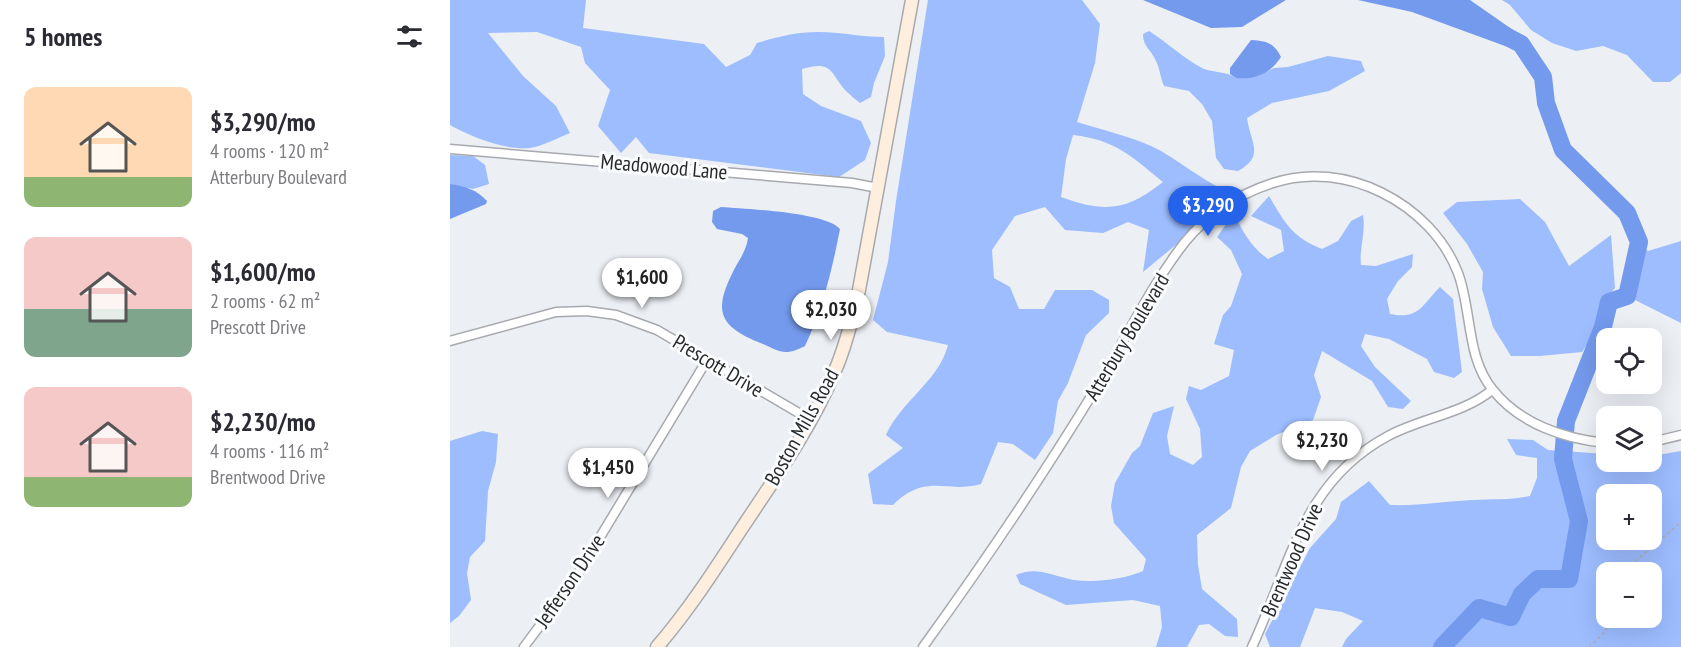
<!DOCTYPE html>
<meta charset="utf-8">
<style>
:root{--surface:#fff;--page:#f7f7f7;--text:#2b2b33;--muted:#7c7c81;--accent:#2563eb}
body{margin:0;font-family:"PT Sans Narrow",sans-serif;background:var(--page);color:var(--text);height:100vh;display:flex;flex-direction:column;font-size:22px;white-space:nowrap}
*{box-sizing:border-box;margin:0}
p{font-size:20px;color:var(--muted)}
.icon{flex:none;width:33px;height:33px;fill:none;stroke:currentColor;stroke-width:2;stroke-linecap:round;stroke-linejoin:round}
.map{position:relative;flex:1;overflow:hidden}
.sheet{display:flex;flex-direction:column;background:var(--surface);width:450px}
.sheet>*{flex:none}
.fabs{position:absolute;left:1146px;top:328px;display:grid;gap:12px}
.fabs a{display:grid;place-items:center;width:66px;height:66px;border-radius:12px;background:var(--surface);box-shadow:0 6px 24px #0002;font-size:30px}
.price{position:absolute;translate:-50% -51px;padding:0 14px;border-radius:21px;background:#fff;color:#222;font-size:20px;line-height:39px;filter:drop-shadow(0 2px 3px #0008)}
.price::after{content:'';position:absolute;left:50%;top:36px;width:18px;height:14px;margin-left:-9px;background:inherit;clip-path:polygon(0 0,100% 0,50% 100%)}
.price.active{background:var(--accent);color:#fff}
ul{padding:0;list-style:none}
li{display:flex;align-items:center;gap:18px;height:150px;padding:0 24px}
li span{display:grid;place-items:center;flex:none;width:168px;height:120px;border-radius:12px;color:#555}
li>.icon{margin-inline-start:auto}
span .icon{width:72px;height:72px;fill:#fffc;stroke-width:1}
li b{font-size:26px}
h2{display:flex;justify-content:space-between;align-items:center;height:72px;padding:0 24px;font-size:26px}
main{display:flex;flex:1;min-height:0}
.map>svg:first-child{display:block}
.green{fill:#9dbdff;fill-rule:evenodd}
.water{fill:#749aed}
.lines{fill:none;stroke-linecap:round;stroke-linejoin:round}
.river{stroke:#749aed;stroke-width:18}
.street-casing{stroke:#a7a9ae;stroke-width:11}
.secondary-casing{stroke:#a7a9ae;stroke-width:15}
.path{stroke:#acafb3;stroke-width:1.5;stroke-dasharray:3 3;stroke-linecap:butt}
.street{stroke:#fff;stroke-width:8}
.secondary{stroke:#feeede;stroke-width:12}
.labels{text-anchor:middle;stroke-width:6;stroke-linejoin:round;paint-order:stroke}
.street-label{font-size:21px;fill:#28292b;stroke:#fbfcfe}
</style>
<main>
<section class="sheet">
<h2>5 homes<svg class="icon" aria-label="filters" viewBox="0 0 24 24"><path d="M4 7h16M4 17h16"/><circle cx="9" cy="7" r="2"/><circle cx="15" cy="17" r="2"/></svg></h2>
<ul>
<li><span style="background:linear-gradient(#ffd9b3 75%,#8fb573 0)"><svg class="icon" aria-label="home" viewBox="0 0 24 24"><path d="M3 11l9-7 9 7M6 9v11h12V9"/></svg></span><div><b>$3,290/mo</b><p>4 rooms · 120 m²</p><p>Atterbury Boulevard</p></div></li>
<li><span style="background:linear-gradient(#f6c9c9 60%,#7fa58c 0)"><svg class="icon" aria-label="home" viewBox="0 0 24 24"><path d="M3 11l9-7 9 7M6 9v11h12V9"/></svg></span><div><b>$1,600/mo</b><p>2 rooms · 62 m²</p><p>Prescott Drive</p></div></li>
<li><span style="background:linear-gradient(#f6c9c9 75%,#8fb573 0)"><svg class="icon" aria-label="home" viewBox="0 0 24 24"><path d="M3 11l9-7 9 7M6 9v11h12V9"/></svg></span><div><b>$2,230/mo</b><p>4 rooms · 116 m²</p><p>Brentwood Drive</p></div></li>
</ul>
</section>
<div class="map">
<svg width="1231" height="647" viewBox="0 0 1231 647">
<rect width="100%" height="100%" fill="#eceff4"/>
<g class="green">
<path d="M0,0H136L133,28L254,44L276,67L300,55L307,43C327,37 346,32 368,32C390,32 412,37 434,37L435,56L424,83L421,97L410,103C405,99 400,95 395,90C380,72 382,60 352,69L353,94L371,106L411,121L421,143L415,160L389,177L199,153L186,137L171,153L148,126L160,90L135,63L131,47L87,32L38,33L73,76L106,106L120,133C109,137 97,144 85,147C61,153 21,137 0,125Z"/>
<path d="M478,0H632L650,24L645,63L627,122C655,131 685,137 711,151C731,163 749,177 770,188L771,202L733,239L693,272L699,230L678,222L653,233L615,230L595,207L565,216L542,250L544,278L560,287L569,309H594L605,290H642L659,300V313L636,335L618,383L608,401L603,433L585,460L563,444L548,442L531,484C495,494 477,472 443,505L423,504L418,474L453,448L436,435C451,401 489,381 498,345L437,332L423,320L438,262L446,201ZM623,135C666,140 681,156 713,182C676,211 655,213 611,197L616,159Z"/>
<path d="M1052,0H1231V73L1220,82H1203L1177,55L1153,46L1126,51L1102,43L1081,30L1060,5Z"/>
<path d="M699,31C718,43 734,59 754,69C765,73 776,71 786,78L808,76L824,68L838,67L878,56L911,61L915,71L879,91L822,103L797,118C801,145 815,155 788,171L774,169L766,158L762,121L752,104L739,91L714,86C710,77 710,69 706,61C701,49 693,47 693,34Z"/>
<path d="M0,155L23,156L35,165L39,184L23,189L0,184Z"/>
<path d="M819,196C835,223 842,237 872,249L888,241L901,221L913,215C916,233 909,248 911,265L926,266L963,254L962,267L948,281L937,299L940,314C969,320 972,305 990,287L1003,299L1012,372L1004,378L984,372L977,359L939,339L915,334L911,346L925,367L961,401L953,409L938,407L922,381L872,351L864,375L871,397L863,420L826,435L800,451L791,467L781,508L747,535L748,565L752,589L787,619L788,637L775,636L759,624L749,625L737,647H706L712,627L710,606L683,600L616,605L570,584L566,575C588,566 601,576 624,580C646,583 674,579 693,571L696,559L664,523L661,506L665,483L682,453L690,446L703,413L724,406L717,436L720,454L743,465L752,457L750,429L736,399L739,386L751,390L779,376L784,350L764,344L773,315L781,306L792,274L781,250L767,237L784,213C792,231 802,248 818,259L834,251L831,230L801,216Z"/>
<path d="M1070,199L1095,222L1119,266L1161,235L1165,288L1152,303L1147,328L1132,352L1090,356H1061L1043,327L1032,289L1033,272L1017,244L993,213L1007,202Z"/>
<path d="M1231,241V323L1177,296L1189,242L1198,251Z"/>
<path d="M32,431L48,434L46,462L38,491L35,541L20,557L17,573L21,600L9,616L0,623V441Z"/>
<path d="M1057,439L1083,440L1098,450L1156,454V462H1202V456L1231,451V647H892L896,639L913,621L892,612L865,608L850,647H820L815,634L860,548L886,519L891,502L919,481L940,505C970,506 995,501 1024,500C1044,499 1061,500 1080,496L1087,478V458L1066,455ZM1156,495H1202V540H1156ZM1156,573H1202V618H1156Z"/>
</g>
<g class="water">
<path d="M693,0H836L792,27L761,28Z"/>
<path d="M908,0H1020L1076,39L1066,50L962,12Z"/>
<path d="M801,40C817,41 824,43 831,57C821,73 805,80 786,78L780,74V68Z"/>
<path d="M0,184C15,186 27,190 37,201L36,204L0,219Z"/>
<path d="M271,207C296,209 375,212 390,229C382,270 373,308 355,346C332,358 329,350 308,342C272,327 263,313 281,276C287,262 296,253 298,238L292,234L267,229L262,222L263,211Z"/>
</g>
<g class="lines">
<path class="river" d="M992,647L1029,608L1061,617L1072,594L1088,579H1119L1129,521L1113,459L1116,421L1153,327L1159,302L1177,296L1189,242L1177,213L1113,150L1096,103L1093,77L1071,44L1050,33"/>
<g class="street-casing">
<g id="street">
<path d="M0,149L402,183L428,188"/>
<path d="M0,341L106,312L137,311L166,315L207,330L359,419"/>
<path d="M1202,442L1231,435"/>
<path d="M74,647L126,577L257,360"/>
<path d="M473,647C533,564 590,480 643,393C674,343 699,288 735,242C758,214 789,194 823,183C894,159 981,203 1008,273C1022,310 1016,358 1043,390C1070,424 1115,439 1156,443"/>
<path d="M802,647C840,566 852,482 938,436C971,418 1013,414 1042,390"/>
</g>
</g>
<g class="secondary-casing">
<path id="secondary" d="M207,647C238,611 264,571 290,531C323,481 361,428 384,373C396,346 402,318 409,290L462,0"/>
</g>
<g class="path">
<path d="M1172,573L1231,522"/>
<path d="M1139,647L1156,631L1158,618"/>
</g>
<use href="#street" class="street"/>
<use href="#secondary" class="secondary"/>
</g>
<g class="labels">
<g class="street-label">
<text transform="translate(214 167) rotate(5)" y="7">Meadowood Lane</text>
<text transform="translate(677 337) rotate(-59)" y="7">Atterbury Boulevard</text>
<text transform="translate(268 366) rotate(31)" y="7">Prescott Drive</text>
<text transform="translate(352 427) rotate(-61)" y="7">Boston Mills Road</text>
<text transform="translate(842 560) rotate(-66)" y="7">Brentwood Drive</text>
<text transform="translate(120 581) rotate(-56)" y="7">Jefferson Drive</text>
</g>
</g>
</svg>
<div class="fabs">
<a><svg class="icon" aria-label="locate" viewBox="0 0 24 24"><circle cx="12" cy="12" r="6"/><path d="M12 2v4M12 18v4M2 12h4M18 12h4"/></svg></a>
<a><svg class="icon" aria-label="layers" viewBox="0 0 24 24"><path d="M12 4l9 5-9 5-9-5zM3 14l9 5 9-5"/></svg></a>
<a>+</a>
<a>−</a>
</div>
<b class="price active" style="left:758px;top:237px">$3,290</b>
<b class="price" style="left:192px;top:309px">$1,600</b>
<b class="price" style="left:381px;top:341px">$2,030</b>
<b class="price" style="left:872px;top:472px">$2,230</b>
<b class="price" style="left:158px;top:499px">$1,450</b>
</div>
</main>
